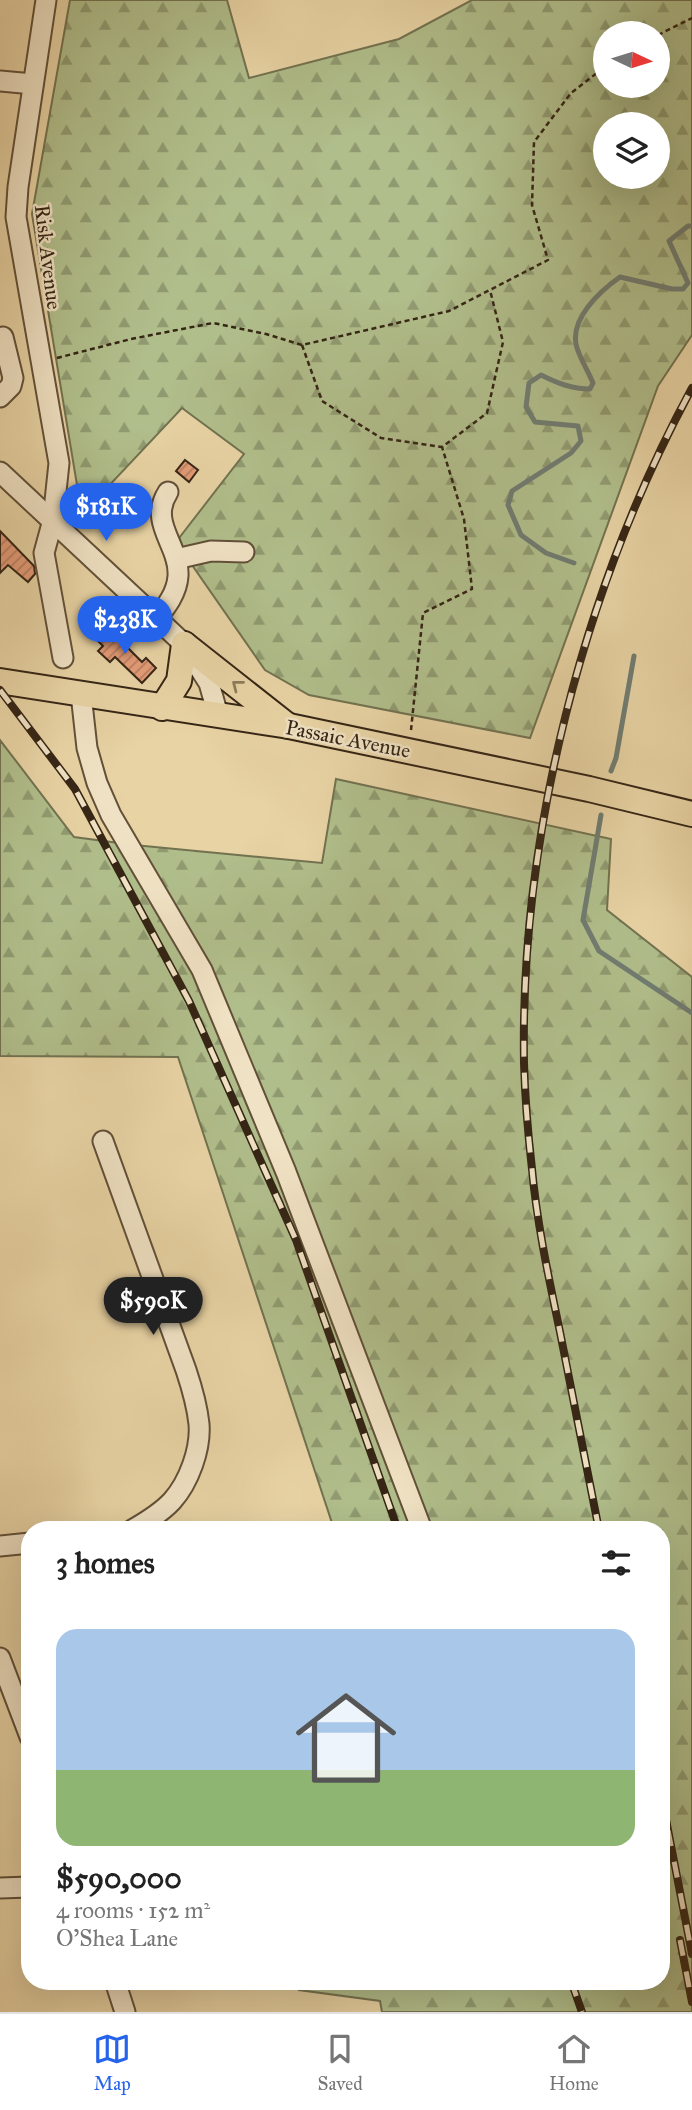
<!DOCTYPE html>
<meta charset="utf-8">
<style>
:root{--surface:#fff;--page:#f6f6f6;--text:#222;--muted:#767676;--line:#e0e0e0;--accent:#2563eb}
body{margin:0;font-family:"IM FELL Great Primer",serif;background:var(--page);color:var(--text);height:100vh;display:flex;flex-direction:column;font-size:26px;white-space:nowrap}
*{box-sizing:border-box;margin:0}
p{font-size:23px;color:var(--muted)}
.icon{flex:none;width:38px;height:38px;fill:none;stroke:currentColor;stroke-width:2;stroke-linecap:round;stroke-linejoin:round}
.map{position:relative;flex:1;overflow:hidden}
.side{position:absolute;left:21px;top:1521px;width:649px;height:469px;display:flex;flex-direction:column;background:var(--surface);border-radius:28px;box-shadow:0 7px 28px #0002}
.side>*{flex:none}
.needle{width:46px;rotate:94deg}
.fabs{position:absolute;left:593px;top:21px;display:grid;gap:14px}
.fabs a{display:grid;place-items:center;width:77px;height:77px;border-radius:50%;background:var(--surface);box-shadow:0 7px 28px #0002;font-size:35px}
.price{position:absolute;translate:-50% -60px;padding:0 16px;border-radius:24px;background:var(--accent);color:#fff;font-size:23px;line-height:46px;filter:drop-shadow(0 2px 4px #0008)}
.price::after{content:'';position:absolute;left:50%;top:42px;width:21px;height:16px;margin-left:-10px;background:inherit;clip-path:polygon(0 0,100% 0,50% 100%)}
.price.selected{background:#222;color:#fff}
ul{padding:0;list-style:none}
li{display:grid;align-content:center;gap:14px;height:371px;padding:0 35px}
li span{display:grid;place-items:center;height:217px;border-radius:21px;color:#555}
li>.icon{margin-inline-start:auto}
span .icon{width:126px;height:126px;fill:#fffc;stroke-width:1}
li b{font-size:30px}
h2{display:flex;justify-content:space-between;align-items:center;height:84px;padding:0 35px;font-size:30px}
.menu{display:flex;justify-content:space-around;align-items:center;height:98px;border-top:2px solid var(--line);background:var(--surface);font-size:19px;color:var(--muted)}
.menu a{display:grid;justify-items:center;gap:4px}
.menu .selected{color:var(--accent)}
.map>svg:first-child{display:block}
.forest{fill:url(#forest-firs);stroke:#727250;stroke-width:2;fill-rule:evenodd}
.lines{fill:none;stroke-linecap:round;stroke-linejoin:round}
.stream{stroke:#707c71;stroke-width:5}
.building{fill:url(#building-hatch);stroke:#352515;stroke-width:2}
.minor-casing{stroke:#625039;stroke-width:23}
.major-casing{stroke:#352515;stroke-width:28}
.path{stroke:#352515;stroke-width:2.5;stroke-dasharray:5 3.5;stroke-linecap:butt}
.minor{stroke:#f0e2c4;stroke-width:19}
.major{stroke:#e8d3a4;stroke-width:24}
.rail-casing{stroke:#352515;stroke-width:8}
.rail{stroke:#f0e2c4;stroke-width:5;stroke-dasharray:16;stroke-linecap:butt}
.oneway{stroke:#8e7c5c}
.labels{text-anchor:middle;stroke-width:5;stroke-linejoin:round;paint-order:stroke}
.street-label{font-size:21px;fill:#352515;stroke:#f0e2c4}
</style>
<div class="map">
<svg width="692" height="2012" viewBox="0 0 692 2012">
<defs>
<pattern id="forest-firs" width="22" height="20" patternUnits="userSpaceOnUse" patternTransform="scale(1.75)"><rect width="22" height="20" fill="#b0be8b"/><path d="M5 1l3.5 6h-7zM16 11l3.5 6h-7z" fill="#909a70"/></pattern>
<pattern id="building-hatch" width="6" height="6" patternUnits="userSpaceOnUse" patternTransform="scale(1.75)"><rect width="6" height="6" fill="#e49c78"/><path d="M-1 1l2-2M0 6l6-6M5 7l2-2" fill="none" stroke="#ba7f61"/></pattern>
</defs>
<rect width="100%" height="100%" fill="#e8d3a4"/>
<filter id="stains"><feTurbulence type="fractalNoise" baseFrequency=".00286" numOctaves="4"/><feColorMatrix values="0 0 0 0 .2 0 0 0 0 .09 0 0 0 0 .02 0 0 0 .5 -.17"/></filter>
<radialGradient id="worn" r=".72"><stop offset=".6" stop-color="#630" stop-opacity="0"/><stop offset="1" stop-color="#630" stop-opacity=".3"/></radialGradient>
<g class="forest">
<path d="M70,0H227L249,78L399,39L472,0H692V335L658,386L530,738L309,695L265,670L176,542L244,454L182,408L88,508L79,497L32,214ZM606,33H658V86H606ZM606,124H658V177H606Z"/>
<path d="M0,740L74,837L134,845L322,863L336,779L611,839L607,910L692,977V2012H382L380,2001L299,1990L297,1981H662V1530L334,1529L178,1057L0,1056Z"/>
</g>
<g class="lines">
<g class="stream">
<path d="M574,563L546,553L521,535L508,505L512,491L571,453L581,441L578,426L535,422L526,407L529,383L541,375C557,383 572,389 590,389L593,383C588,371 581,360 577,348C568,320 600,291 620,277L672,289H683L688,283L669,241L688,226H692"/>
<path d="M611,771L616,758L634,656"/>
<path d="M601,815L583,920L599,951L692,1013"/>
</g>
</g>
<g class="building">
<path d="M185,460L198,470L189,482L176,471Z"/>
<path d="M0,531L34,566L35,574L28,582L8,565L0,573Z"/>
<path d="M109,629L142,662L146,658L156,668L142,683L115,657L110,662L98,651L103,646L98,641Z"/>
</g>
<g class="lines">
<g class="minor-casing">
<g id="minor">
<path d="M46,0L18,187L16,217L59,463L53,520L44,553L63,658"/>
<path d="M0,81L33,84"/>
<path d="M0,397L11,386L13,378L3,337"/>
<path d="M0,472L184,644L209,683L218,715"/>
<path d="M176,559L211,551L244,552"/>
<path d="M156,619C166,607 177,593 178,576C180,545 148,523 168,492"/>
<path d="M81,694L87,748L97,783L111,815L202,970L286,1172L422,1530"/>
<path d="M103,1141L186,1370C192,1388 197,1405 199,1424C201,1449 189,1482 172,1501C161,1513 146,1522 132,1530"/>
<path d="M0,1546L30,1543"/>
<path d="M0,1658L30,1737"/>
<path d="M0,1888L30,1887"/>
<path d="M115,1981L125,2012"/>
</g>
</g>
<g class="major-casing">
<g id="major">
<path d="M184,644L288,726"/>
<path d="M0,681L289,726L589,789L692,814"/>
<path d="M162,708L179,681L184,644"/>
</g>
</g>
<g class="path">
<path d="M658,35L692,18"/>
<path d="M302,345L322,401L381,438L442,447L487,413L503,342L490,290"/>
<path d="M57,358L131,339L213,323L266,334L302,345L449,311L548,260L532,205L534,142L571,93L606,66"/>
<path d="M411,730L423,613L472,589L464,519L442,447"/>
</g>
<use href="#minor" class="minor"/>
<use href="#major" class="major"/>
<g class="rail-casing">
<g id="rail">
<path d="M0,690L75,789L189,1001L296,1240L398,1530"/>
<path d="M599,1530C586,1464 573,1398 560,1332C549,1279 537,1224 532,1169C528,1134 525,1099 524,1063C520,835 583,589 692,388"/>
<path d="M662,1799L692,1954"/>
<path d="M680,1940L692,2002"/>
<path d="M571,1981L582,2012"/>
</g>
</g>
<use href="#rail" class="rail"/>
</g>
<defs><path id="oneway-chevron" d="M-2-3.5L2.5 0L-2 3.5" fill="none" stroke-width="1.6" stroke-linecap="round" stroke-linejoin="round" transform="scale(1.75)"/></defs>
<use class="oneway" href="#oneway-chevron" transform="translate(237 685) rotate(-142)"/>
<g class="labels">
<g class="street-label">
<text transform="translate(48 257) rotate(83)" y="7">Risk Avenue</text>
<text transform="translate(348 739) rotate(11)" y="7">Passaic Avenue</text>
</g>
</g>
<rect width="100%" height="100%" filter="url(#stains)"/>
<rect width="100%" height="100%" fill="url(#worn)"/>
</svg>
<div class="fabs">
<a><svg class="needle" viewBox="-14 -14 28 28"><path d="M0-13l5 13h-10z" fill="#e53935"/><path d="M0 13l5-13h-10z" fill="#767676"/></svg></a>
<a><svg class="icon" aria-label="layers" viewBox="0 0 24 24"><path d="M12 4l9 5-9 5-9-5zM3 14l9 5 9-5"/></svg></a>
</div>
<b class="price" style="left:106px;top:543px">$181K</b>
<b class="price" style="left:125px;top:656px">$238K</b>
<b class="price selected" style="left:153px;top:1337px">$590K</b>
<section class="side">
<h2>3 homes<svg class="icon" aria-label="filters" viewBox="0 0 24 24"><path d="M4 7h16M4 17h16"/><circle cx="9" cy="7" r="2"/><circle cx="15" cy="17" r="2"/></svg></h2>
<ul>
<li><span style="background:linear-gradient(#a9c7e8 65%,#8fb573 0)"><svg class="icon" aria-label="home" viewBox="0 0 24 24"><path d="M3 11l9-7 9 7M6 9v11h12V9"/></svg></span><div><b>$590,000</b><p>4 rooms · 152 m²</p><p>O'Shea Lane</p></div></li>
</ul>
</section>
</div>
<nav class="menu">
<a class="selected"><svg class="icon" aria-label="map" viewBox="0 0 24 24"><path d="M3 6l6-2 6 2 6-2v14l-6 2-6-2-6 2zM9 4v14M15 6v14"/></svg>Map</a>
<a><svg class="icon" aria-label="saved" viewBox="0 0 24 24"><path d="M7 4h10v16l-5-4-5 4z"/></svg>Saved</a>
<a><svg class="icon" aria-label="home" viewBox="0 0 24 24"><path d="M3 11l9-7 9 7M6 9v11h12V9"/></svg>Home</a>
</nav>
